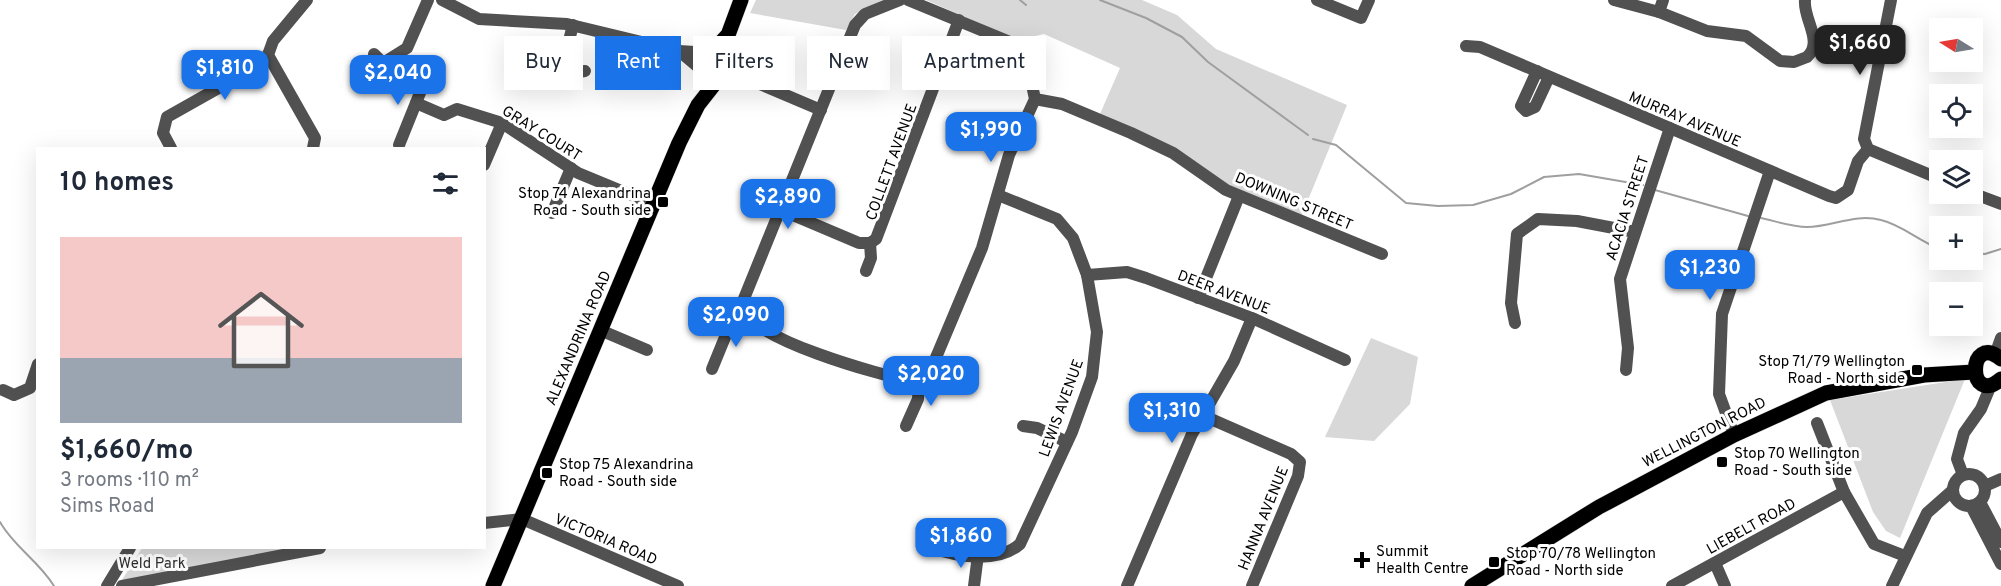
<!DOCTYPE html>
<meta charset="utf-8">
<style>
:root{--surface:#fff;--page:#f2f2f3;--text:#1f2937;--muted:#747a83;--accent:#1a73e8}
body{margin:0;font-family:Overpass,sans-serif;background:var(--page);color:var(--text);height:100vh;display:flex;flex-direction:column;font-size:22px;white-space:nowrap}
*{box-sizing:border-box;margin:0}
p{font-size:20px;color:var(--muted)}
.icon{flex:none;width:33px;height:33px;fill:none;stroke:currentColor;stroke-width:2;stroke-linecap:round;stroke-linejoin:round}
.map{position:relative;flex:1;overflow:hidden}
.panel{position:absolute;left:36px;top:147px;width:450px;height:402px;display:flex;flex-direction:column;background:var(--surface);border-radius:0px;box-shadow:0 6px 24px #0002}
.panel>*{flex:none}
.banner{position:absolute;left:504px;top:36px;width:570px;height:54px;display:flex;gap:12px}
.needle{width:39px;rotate:281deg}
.tools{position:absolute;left:1929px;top:18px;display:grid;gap:12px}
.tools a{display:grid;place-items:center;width:54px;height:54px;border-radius:0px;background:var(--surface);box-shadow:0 6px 24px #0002;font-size:30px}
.price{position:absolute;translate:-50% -51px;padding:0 14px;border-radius:12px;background:var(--accent);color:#fff;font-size:20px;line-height:39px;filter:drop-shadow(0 2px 3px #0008)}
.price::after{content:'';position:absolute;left:50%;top:36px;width:18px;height:14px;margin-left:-9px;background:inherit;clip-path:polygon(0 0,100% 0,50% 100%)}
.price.selected{background:#222;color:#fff}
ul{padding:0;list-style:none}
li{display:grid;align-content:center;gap:12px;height:318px;padding:0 24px}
li span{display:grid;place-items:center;height:186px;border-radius:0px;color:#555}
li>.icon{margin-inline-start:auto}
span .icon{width:108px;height:108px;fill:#fffc;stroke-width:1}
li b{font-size:26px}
h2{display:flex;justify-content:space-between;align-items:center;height:72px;padding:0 24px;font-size:26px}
.pill{padding:0 21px;border-radius:0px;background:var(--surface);box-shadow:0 6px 24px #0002;font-size:21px;line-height:54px}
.pill.selected{background:var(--accent);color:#fff}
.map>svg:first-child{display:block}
.green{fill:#d8d8d8}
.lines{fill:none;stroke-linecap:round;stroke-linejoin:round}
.stream{stroke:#9f9f9f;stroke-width:2}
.major-casing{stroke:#dbdbdb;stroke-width:16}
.minor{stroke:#515151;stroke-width:12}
.major{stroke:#000;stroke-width:15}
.poi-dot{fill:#000;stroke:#fff;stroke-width:2}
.labels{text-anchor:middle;stroke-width:6;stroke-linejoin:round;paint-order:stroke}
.street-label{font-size:15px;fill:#000;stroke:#fff}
.poi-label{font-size:15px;fill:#000;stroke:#fff;text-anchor:start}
.park-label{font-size:15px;fill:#2f2f2f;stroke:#fff}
</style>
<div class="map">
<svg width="2001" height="586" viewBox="0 0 2001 586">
<rect width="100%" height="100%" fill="#fff"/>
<g class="green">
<path d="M756,0H885L855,14L846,30L750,13Z"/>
<path d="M926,0H1142L1177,15L1216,49L1347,105L1301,217L1229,185L1174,147L1100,114L1120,68L1044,34L1018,40Z"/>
<path d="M1371,338L1418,357L1410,404L1374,441L1325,437Z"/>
<path d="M1965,379L1900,538L1886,531L1873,512L1830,400Z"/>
<path d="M142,548H287V553L122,580Z"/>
</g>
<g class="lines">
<g class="stream">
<path d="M1020,0L1026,5"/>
<path d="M1100,0L1146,18L1182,37L1208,62L1308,135"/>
<path d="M1313,139L1336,145L1406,203L1438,206L1473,205L1511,194L1544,177L1579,174L1643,185"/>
<path d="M1655,190L1748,216"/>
<path d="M1761,218C1775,221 1792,227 1807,227C1832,227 1855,213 1881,220C1902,225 1919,241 1940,249"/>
<path d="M1972,253L1985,254L2001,249"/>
<path d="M0,522C14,547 39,561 54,586"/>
</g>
<g class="major-casing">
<g id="major">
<circle cx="718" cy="67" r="15"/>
<path d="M712,52L728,35L741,0"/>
<path d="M2001,359C1967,331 1967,408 2001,379"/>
<path d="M493,586L679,143L698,105L716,82"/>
<path d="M1472,586L1599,507L1734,435L1826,393L1924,375L1974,372"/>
</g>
</g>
<g class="minor">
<path d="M307,0L273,41L268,55L315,138L313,148"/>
<path d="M442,0L479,19L567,24L679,51L710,53"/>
<path d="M900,0L865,14L855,25L741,306C748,339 881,375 914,382L924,378L932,367L982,248L1009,155L1035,99L1030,76L1020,53L1010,42L908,0"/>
<path d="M1317,0L1361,18L1369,0"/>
<path d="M1614,0L1659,12L1707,31L1746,36L1780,61L1794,62L1807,57C1824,42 1803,19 1805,0"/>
<path d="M1891,0L1864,139L1868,149L1940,179"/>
<path d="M1659,12L1663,0"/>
<path d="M1466,46L1480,47L1829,196L1836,198L1848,190L1858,161L1868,149"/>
<path d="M679,51L704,72"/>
<path d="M374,54L383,63V78"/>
<path d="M383,63L407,48L428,0"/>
<path d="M733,63L755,82L821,110"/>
<path d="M1537,71L1521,106L1526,111L1535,107L1549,77"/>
<path d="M572,73L566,52L573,25"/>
<path d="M565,81L572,73L585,71"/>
<path d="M724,81L755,82"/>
<path d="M1035,99L1062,104L1131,133L1173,153L1226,190L1382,254"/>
<path d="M416,103L444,115L457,109L502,123L578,173L653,204"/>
<path d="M399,145L426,78"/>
<path d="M171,148L163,133L167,117L254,68L268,55"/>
<path d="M484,165L502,123"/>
<path d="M1972,193L2001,204"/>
<path d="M781,210L859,243H870L876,239L959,20"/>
<path d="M552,213L571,168"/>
<path d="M866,271L871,258L870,243"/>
<path d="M1087,275L1127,272L1146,278L1252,318L1345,360"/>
<path d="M1198,298L1239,196"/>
<path d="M1515,323L1511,303L1517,234L1538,219L1577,221L1635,232"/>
<path d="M600,330L647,350"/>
<path d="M1995,355L2001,338"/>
<path d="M712,369L730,325L743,313"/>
<path d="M1626,370L1628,348L1620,279L1670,128"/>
<path d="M3,390L14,395L30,388L38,364"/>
<path d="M1204,416L1291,454L1300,462L1298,476L1252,586"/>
<path d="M1817,423L1844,492L1874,544L1905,556"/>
<path d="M906,426L918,399L919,381"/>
<path d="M1023,426L1037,428L1067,442"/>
<path d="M1734,435L1719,394L1722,314L1770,171"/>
<circle cx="1969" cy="490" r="16"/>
<path d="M1963,475L1957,459L1964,433L1981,409L1991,385"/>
<path d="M1985,486L2001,479"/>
<path d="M1980,502L2001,542"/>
<path d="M1971,506L2001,564"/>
<path d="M484,523L522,519L678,586"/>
<path d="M931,547C956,557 998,564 1020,544L1072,432L1092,377L1097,332L1087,275L1073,238L1057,219L998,195"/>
<path d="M1715,563L1725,586"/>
<path d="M107,586L130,548"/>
<path d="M122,586L320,548"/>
<path d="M974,586L978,555"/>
<path d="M1127,586L1192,434L1234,361L1252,318"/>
<path d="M1672,586L1844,492"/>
<path d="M1892,586L1927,513L1953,490"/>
</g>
<use href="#major" class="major"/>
</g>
<g class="poi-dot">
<rect x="657" y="196" width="12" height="12" rx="3"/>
<rect x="1911" y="364" width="12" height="12" rx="3"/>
<rect x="1716" y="456" width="12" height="12" rx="3"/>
<rect x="541" y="467" width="12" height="12" rx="3"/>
<path d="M1359 551h6v6h6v6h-6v6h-6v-6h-6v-6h6z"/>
<rect x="1488" y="556" width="12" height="12" rx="3"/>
</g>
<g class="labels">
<g class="street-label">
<text transform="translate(1685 119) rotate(23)" y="5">MURRAY AVENUE</text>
<text transform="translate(542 133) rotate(32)" y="5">GRAY COURT</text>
<text transform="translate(891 162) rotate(-70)" y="5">COLLETT AVENUE</text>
<text transform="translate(1294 201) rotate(23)" y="5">DOWNING STREET</text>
<text transform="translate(1627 208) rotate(-72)" y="5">ACACIA STREET</text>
<text transform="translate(1224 292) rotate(21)" y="5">DEER AVENUE</text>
<text transform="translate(578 338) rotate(-67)" y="5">ALEXANDRINA ROAD</text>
<text transform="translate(1061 408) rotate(-70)" y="5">LEWIS AVENUE</text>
<text transform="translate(1704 432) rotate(-27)" y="5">WELLINGTON ROAD</text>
<text transform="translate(1263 518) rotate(-68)" y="5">HANNA AVENUE</text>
<text transform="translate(1751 526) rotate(-29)" y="5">LIEBELT ROAD</text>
<text transform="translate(606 539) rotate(23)" y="5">VICTORIA ROAD</text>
</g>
<g class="poi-label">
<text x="651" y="198" text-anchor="end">Stop 74 Alexandrina<tspan x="651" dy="17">Road - South side</tspan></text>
<text x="1905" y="366" text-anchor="end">Stop 71/79 Wellington<tspan x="1905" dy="17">Road - North side</tspan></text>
<text x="1734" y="458">Stop 70 Wellington<tspan x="1734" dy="17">Road - South side</tspan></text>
<text x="559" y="469">Stop 75 Alexandrina<tspan x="559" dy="17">Road - South side</tspan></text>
<text x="1376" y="556">Summit<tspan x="1376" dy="17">Health Centre</tspan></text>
<text x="1506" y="558">Stop 70/78 Wellington<tspan x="1506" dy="17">Road - North side</tspan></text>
</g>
<g class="park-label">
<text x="152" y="568">Weld Park</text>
</g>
</g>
</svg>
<div class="tools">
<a><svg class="needle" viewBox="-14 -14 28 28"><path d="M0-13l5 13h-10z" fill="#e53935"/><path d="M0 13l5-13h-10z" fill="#747a83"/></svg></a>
<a><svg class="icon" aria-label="locate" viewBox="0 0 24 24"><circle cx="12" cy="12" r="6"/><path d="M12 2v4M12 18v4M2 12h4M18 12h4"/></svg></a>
<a><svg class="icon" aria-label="layers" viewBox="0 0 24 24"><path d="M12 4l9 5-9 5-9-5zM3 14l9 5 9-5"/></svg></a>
<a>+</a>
<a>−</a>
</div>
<b class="price selected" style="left:1860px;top:76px">$1,660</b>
<b class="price" style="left:225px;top:101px">$1,810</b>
<b class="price" style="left:398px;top:106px">$2,040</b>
<b class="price" style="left:991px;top:163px">$1,990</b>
<b class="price" style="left:788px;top:230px">$2,890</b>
<b class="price" style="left:1710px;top:301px">$1,230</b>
<b class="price" style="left:736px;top:348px">$2,090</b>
<b class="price" style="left:931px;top:407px">$2,020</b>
<b class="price" style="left:1172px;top:444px">$1,310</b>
<b class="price" style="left:961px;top:569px">$1,860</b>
<div class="banner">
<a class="pill">Buy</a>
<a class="pill selected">Rent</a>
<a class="pill">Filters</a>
<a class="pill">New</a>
<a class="pill">Apartment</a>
</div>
<section class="panel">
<h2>10 homes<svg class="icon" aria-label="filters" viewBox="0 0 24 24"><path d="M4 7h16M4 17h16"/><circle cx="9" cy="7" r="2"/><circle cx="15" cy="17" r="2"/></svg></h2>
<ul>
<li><span style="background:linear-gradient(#f6c9c9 65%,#9aa5b1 0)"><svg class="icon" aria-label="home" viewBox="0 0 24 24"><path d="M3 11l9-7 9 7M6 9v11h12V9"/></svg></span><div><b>$1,660/mo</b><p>3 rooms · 110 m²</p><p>Sims Road</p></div></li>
</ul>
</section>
</div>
